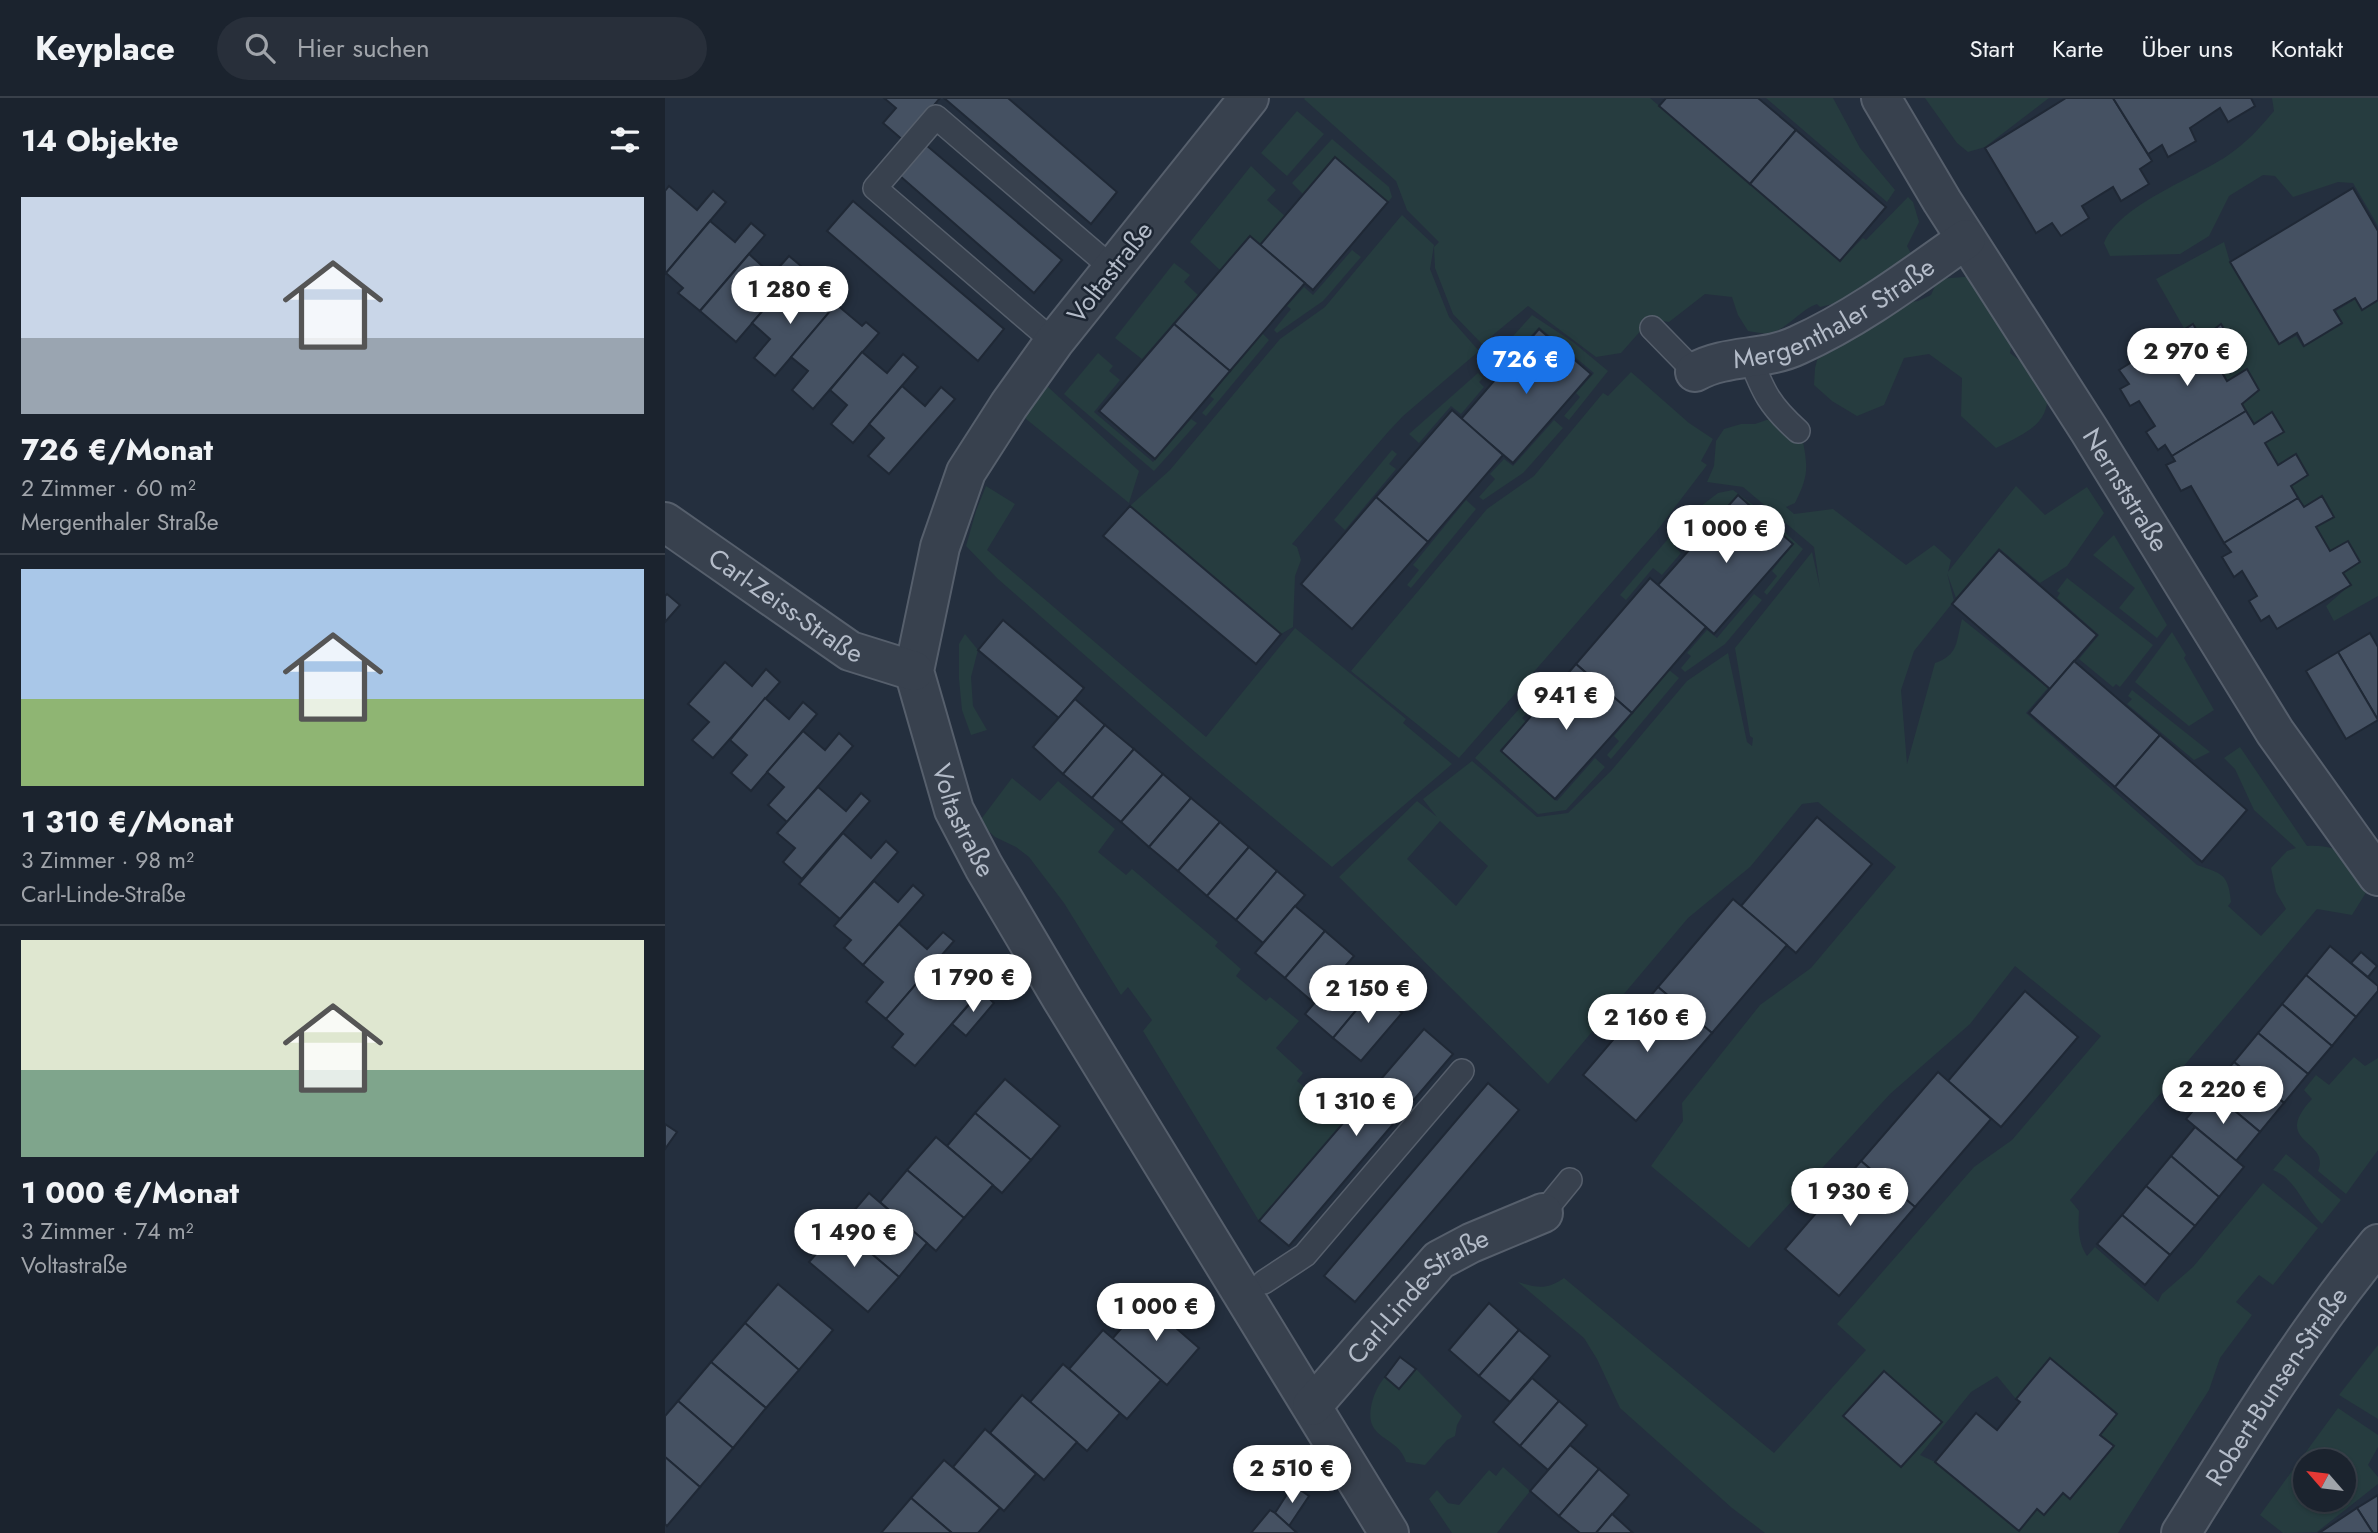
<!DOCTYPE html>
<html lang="de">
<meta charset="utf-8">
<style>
:root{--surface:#1b232e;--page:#282f3a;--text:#f1f3f6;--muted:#a0a4aa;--line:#39404a;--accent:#1a73e8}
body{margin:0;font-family:Jost,sans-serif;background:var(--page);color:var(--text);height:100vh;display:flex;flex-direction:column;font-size:26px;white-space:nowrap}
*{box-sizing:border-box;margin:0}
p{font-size:23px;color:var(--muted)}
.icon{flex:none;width:38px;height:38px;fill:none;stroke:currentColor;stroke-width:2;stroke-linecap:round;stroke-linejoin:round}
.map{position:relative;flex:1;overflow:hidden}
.panel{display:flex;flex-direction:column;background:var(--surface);width:665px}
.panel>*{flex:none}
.needle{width:46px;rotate:298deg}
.buttons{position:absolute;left:1628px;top:1351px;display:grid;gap:14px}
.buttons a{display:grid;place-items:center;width:63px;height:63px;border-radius:50%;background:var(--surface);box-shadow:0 2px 5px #0004,0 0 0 2px var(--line);font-size:35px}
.price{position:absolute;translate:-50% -60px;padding:0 16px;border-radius:24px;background:#fff;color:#222;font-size:23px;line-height:46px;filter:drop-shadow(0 2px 4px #0008)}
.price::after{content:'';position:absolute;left:50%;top:42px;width:21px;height:16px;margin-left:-10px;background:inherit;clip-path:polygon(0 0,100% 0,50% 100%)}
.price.selected{background:var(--accent);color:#fff}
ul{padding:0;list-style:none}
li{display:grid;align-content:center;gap:14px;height:371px;padding:0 21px}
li+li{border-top:2px solid var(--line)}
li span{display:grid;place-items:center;height:217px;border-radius:0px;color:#555}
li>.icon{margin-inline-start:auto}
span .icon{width:126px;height:126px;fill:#fffc;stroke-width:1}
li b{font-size:30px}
h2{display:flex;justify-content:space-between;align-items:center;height:84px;padding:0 21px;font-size:30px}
header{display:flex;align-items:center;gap:42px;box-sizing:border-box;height:98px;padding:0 35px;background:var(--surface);border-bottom:2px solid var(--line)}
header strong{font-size:33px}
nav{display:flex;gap:38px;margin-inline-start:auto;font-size:24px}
.search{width:490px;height:63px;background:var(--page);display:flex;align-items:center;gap:18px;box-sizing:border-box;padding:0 24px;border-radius:38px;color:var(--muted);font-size:26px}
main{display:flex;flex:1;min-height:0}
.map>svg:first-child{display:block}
.green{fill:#263c3f;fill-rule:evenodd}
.building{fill:#455162;stroke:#1f2835;stroke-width:2}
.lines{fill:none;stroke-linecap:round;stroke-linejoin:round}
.lane-casing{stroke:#565f6c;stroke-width:26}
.street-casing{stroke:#565f6c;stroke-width:42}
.lane{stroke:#38414e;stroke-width:23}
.street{stroke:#38414e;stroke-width:38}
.labels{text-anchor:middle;stroke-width:5;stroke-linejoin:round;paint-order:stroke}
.street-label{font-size:26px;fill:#b4bcc9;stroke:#1d2633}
</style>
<header>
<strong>Keyplace</strong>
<div class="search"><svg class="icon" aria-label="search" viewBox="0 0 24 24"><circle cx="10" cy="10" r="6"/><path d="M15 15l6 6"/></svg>Hier suchen</div>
<nav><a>Start</a><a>Karte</a><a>Über uns</a><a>Kontakt</a></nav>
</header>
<main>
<section class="panel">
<h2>14 Objekte<svg class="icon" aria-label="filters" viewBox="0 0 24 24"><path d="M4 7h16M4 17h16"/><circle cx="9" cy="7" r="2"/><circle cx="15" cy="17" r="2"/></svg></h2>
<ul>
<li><span style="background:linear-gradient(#c9d6e8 65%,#9aa5b1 0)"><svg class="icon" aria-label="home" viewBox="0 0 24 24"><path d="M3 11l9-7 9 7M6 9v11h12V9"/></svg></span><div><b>726 €/Monat</b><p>2 Zimmer · 60 m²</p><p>Mergenthaler Straße</p></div></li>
<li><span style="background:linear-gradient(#a9c7e8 60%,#8fb573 0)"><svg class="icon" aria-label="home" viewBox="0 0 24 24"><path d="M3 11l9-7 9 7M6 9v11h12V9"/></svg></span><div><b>1 310 €/Monat</b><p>3 Zimmer · 98 m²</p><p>Carl-Linde-Straße</p></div></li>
<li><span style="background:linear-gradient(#dfe7d0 60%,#7fa58c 0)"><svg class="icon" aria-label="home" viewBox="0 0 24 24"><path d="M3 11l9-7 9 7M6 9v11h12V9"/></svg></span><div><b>1 000 €/Monat</b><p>3 Zimmer · 74 m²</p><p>Voltastraße</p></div></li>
</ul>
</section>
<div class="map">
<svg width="1713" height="1435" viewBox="0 0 1713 1435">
<rect width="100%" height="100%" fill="#242f3e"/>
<g class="green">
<path d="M640,0H985L1175,163L1198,140L1201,142L1243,99L1248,104L1254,124L1242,148L1253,169L1176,204L1155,209L1152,206C1135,212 1124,229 1107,235C1100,237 1090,234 1083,233L1073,217L1067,199L1040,196L1004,224L986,221L956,255L931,259L863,208L817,246L788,216L770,170L769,149L774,144L742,112L731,83L639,1Z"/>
<path d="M1101,0H1168L1195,50L1230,92L1222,104Z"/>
<path d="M1260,0H1384L1320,49L1303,54L1292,45Z"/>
<path d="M1607,0H1713V128L1688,85L1673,84L1628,99L1610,78L1598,77L1564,98L1544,138L1515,156L1445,158L1439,145C1454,107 1528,81 1562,58C1581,45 1594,31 1609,13Z"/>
<path d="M632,13L659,36L622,78L596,55Z"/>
<path d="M667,41L724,89L727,99L723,104L671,59L638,96L627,85Z"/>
<path d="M586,68L611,92L602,102L620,118L595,147L584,138L555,172L525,144Z"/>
<path d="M737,117L769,147L765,171L784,219L814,253L738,318L723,334L627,446L632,449L636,462L630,478L628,529L616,536L465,408L505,372L615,241L660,209Z"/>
<path d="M1559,144L1565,164L1614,247L1631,238L1638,249L1678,226L1671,213L1691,201L1697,212L1713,203V498L1669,523L1661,508L1685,487L1678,475L1695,464L1683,443L1665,453L1651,429L1668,418L1657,398L1639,409L1626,388L1643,377L1631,357L1613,367L1600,345L1619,334L1606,315L1589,326L1550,261L1569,248L1556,227L1537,241L1520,232L1491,181Z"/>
<path d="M687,152L696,159L658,203L612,235L609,232L626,211L622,208L639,189L648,197Z"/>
<path d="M509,165L525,177L519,184L533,197L477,261L450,240Z"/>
<path d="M1311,178L1348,241L1345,255L1354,262L1381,272C1389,323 1373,329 1331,350L1296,318L1297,280L1264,256L1239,260L1219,307L1192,318L1167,303L1149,287L1150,270L1159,237L1234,205L1253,203L1266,197L1273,181Z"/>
<path d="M867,217L908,244L943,273L904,322L899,318L915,299L911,295L929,275L874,229L841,265L831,257Z"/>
<path d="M597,235L604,242L541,318L537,315L549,301L545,298Z"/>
<path d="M433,255L448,268L444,273L455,282L429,314L488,364L526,321L532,325L489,373L399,296Z"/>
<path d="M966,274L1024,325L1048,341L1036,363L1042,367L994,430L794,660L686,573L822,411L869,378L938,295L943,298Z"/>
<path d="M813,275L818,280L814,284L819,289L796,316L786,308L754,345L744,336Z"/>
<path d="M369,276L474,373L464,405L344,307Z"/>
<path d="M1110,319L1137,339C1143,369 1144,377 1130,405L1121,409L1129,416L1168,411L1241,467L1269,447L1286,462L1283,474L1351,388L1380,417L1422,389L1439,415L1402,468L1375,485L1334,450L1291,500L1282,475L1289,503L1249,553L1236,592L1242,666L1270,565C1294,557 1291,543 1297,521L1383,590L1361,615L1532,767C1557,776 1563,775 1566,804L1563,808L1596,838L1621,811L1611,794L1606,770L1622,753L1631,750L1589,712L1570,671L1559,660L1575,649L1642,748C1671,746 1685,757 1702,778V793L1687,817L1652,811L1405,1102L1414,1113C1413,1129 1413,1145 1422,1158L1430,1149L1493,1204L1497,1196L1528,1169L1598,1085L1653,1130L1608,1187L1594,1177L1571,1204L1587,1217L1555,1260L1544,1292L1453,1435H1100L1067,1410L955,1310L932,1261L919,1240L853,1184C872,1190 882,1192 899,1180L1109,1355L1201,1252L1172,1226L1309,1069L1347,1042L1436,938L1350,868L1305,926L1225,996L1084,1150L986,1068L1018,1023L1017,1005L1095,907L1146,870L1231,769L1153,704L1137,706L1085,769L1023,820L883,986L674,779L752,703L772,719L758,701L807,663L872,719L903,715L946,673L1022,583L1063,555L1082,644L1087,648L1088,640L1085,638L1070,550L1147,454L1155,490L1149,449L1078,389L1042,384L1049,368L1051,343L1059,331L1076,326H1090ZM775,723L823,768L791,808L742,761ZM1385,1260L1435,1337L1448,1349L1406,1401L1398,1395L1379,1417L1372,1411L1354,1433L1270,1364L1255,1357L1306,1294L1332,1278L1351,1301Z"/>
<path d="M889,322L898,330L858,375L818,402L814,399L830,381L825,376L839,361L848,368Z"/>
<path d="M727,352L732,356L724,366L731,371L680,432L669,422Z"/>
<path d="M321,388L350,406L322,452L541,639L630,530L741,621L738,625L787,666L667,769L530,654L333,481L301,448L311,413Z"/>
<path d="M1068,392L1099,415L1138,451L1102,497L1099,494L1112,478L1107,473L1128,446L1073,397L1036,436L1019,421L1053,395Z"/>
<path d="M801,402L811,411L746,490L742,487L754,472L748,467Z"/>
<path d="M1008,435L1016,442L1010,449L1016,455L997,477L988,470L961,502L955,497Z"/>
<path d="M1449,437L1502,527L1492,540L1454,510L1470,490L1428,457Z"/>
<path d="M1402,480L1488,547L1455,589L1451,586L1448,589L1414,561L1434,537L1392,500L1395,495L1392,493Z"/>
<path d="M1089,496L1097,502L1060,546L1020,574L1016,570L1026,558L1022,555L1042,532L1052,540Z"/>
<path d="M1507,534L1521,557L1519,560L1549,612L1524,628L1470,584Z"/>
<path d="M300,536L313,552L306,579L308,608L322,632L306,637L297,612L294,581V546Z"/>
<path d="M1004,572L1014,580L946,661L942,657L954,643L949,638Z"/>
<path d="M1467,592L1545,654L1529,662L1462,606L1467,601L1463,598Z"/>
<path d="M855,610L861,616L857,620L861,624L835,652L892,703L930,660L940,669L901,712L873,716L810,660Z"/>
<path d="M347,680L375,703L393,683L450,731L433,754L461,777L467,771L553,844L550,848L576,871L571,878L601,903L605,899L634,923L611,950L638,975L632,983L679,1024L594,1123L478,933L487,922L463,889L456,897L399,805L364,759L351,749L330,739L314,724Z"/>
<path d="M1689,959L1700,968L1713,960V1052L1681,1096L1653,1073C1666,1041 1605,1046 1647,1001L1639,992L1651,977L1664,987Z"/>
<path d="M1621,1056L1676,1102L1657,1126C1638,1109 1632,1081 1608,1072Z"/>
<path d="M1713,1247V1321L1674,1297Z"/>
<path d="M751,1271L797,1318L792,1327L790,1338L782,1342L760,1367L741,1364C733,1337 700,1343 706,1309C708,1298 713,1287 720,1279L734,1291Z"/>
<path d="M1673,1310L1713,1337V1349L1703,1367L1713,1379V1386L1652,1434L1618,1435L1595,1417ZM1640,1363H1678V1402H1640Z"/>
<path d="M838,1369L865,1393L832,1435H787L764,1401L772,1392L783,1405L794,1407L824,1372L831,1378Z"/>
</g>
<g class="building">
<path d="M219,0H275L239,43L218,25L231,10Z"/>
<path d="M279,0H343L452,94L426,126Z"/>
<path d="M1001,0H1093L1131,32L1085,86L994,8Z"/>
<path d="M1401,0H1448L1487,63L1475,71L1484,86L1456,103L1448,89L1417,108L1424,120L1396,138L1387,125L1371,135L1320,50Z"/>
<path d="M1448,0H1586L1590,8L1563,24L1555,10L1525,30L1531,43L1503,59L1497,47L1483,56Z"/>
<path d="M1131,32L1221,109L1175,163L1085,86Z"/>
<path d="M261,47L397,162L369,195L235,78Z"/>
<path d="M670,59L723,104L648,192L595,147Z"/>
<path d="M4,88L32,112L48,93L61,104L0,176V93Z"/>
<path d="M1688,90L1713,133V202L1697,212L1690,200L1669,212L1677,225L1639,248L1632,235L1614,246L1565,164Z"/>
<path d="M188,103L339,231L313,263L162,133Z"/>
<path d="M45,123L70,144L86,125L100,137L35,213L13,195L18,190L1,175Z"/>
<path d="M585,138L640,185L565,273L509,226Z"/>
<path d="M84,156L107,177L124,158L136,168L71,244L35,213Z"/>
<path d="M120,187L146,209L162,190L175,202L110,278L89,260L105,241L87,225Z"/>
<path d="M171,206L197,228L201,224L214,235L148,311L127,292L143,273L126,259Z"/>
<path d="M509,226L565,273L490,361L434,313Z"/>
<path d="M1528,226L1537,241L1556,226L1569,248L1549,261L1562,283L1582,271L1594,292L1577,306L1581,313L1507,358L1500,347L1493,352L1481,334L1490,328L1474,303L1465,308L1455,291L1464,286L1454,272Z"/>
<path d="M874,231L926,276L848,365L796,321Z"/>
<path d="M197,254L222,275L238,256L253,269L188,345L166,326L182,307L165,292Z"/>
<path d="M237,288L260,308L276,289L290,301L224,376L203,358L219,340L204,326Z"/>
<path d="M787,312L838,357L763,444L711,399Z"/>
<path d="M1581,313L1589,326L1607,314L1619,334L1600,345L1613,367L1631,356L1643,377L1626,388L1633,400L1559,445L1526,388L1516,393L1501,367L1510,363L1507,358Z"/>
<path d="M1073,397L1128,446L1049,536L993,487Z"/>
<path d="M1657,398L1669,419L1651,429L1665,453L1683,443L1695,464L1678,475L1686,487L1612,531L1604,518L1596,523L1584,503L1592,498L1577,473L1569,479L1557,459L1566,454L1559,445L1633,400L1639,409Z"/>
<path d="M711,399L763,444L687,531L636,486Z"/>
<path d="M465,408L616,536L591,566L438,438Z"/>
<path d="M1334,452L1432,537L1385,591L1287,506Z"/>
<path d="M985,480L1041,529L967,615L911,566Z"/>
<path d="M2,496L15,507L0,524V498Z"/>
<path d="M338,522L419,590L394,620L313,552Z"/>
<path d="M1705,535L1713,549V622L1673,554Z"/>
<path d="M1673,554L1713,622L1681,641L1641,573Z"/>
<path d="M1409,563L1495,637L1450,689L1364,615Z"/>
<path d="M60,564L87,588L101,571L115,584L48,660L27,642L44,624L23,606Z"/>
<path d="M911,566L967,615L890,701L836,653Z"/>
<path d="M100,600L124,621L138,604L152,616L86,693L66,675L82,657L65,642Z"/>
<path d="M410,601L440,627L398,676L368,649Z"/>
<path d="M440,627L469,651L427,700L398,676Z"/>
<path d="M138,633L160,652L174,635L188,648L122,724L103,707L119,689L102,674Z"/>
<path d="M1495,637L1582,712L1537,764L1450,689Z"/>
<path d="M469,651L498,676L456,724L427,700Z"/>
<path d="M498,676L526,700L484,749L456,724Z"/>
<path d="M153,689L181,713L196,695L205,703L137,781L118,764L130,750L112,735Z"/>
<path d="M526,700L555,724L513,773L484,749Z"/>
<path d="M1152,719L1207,766L1131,855L1076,808Z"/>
<path d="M555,724L584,749L542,798L513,773Z"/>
<path d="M178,735L206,760L221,743L233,754L175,821L134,786Z"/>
<path d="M584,749L612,773L571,822L542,798Z"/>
<path d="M612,773L640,797L598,845L571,822Z"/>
<path d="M209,783L233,804L248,787L259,797L198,867L179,850L186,842L169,828Z"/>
<path d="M1068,801L1122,847L1047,935L993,889Z"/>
<path d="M630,808L660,833L620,880L590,855Z"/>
<path d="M234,826L262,851L278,834L289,843L221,921L201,904L218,884L198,867Z"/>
<path d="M660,833L689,858L649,905L620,880Z"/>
<path d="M1665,848L1713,888V893L1691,919L1641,877Z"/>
<path d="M1696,854L1712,868L1703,879L1686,865Z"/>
<path d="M681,868L709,891L668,940L640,916Z"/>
<path d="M263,872L290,895L305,878L318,890L250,968L227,949L238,936L221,921Z"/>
<path d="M1641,877L1691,919L1667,948L1617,906Z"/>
<path d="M993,889L1047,935L971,1023L918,977Z"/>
<path d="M709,891L737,915L696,963L668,940Z"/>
<path d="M316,893L329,905L301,938L287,926Z"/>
<path d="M1360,893L1413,939L1336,1029L1283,983Z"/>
<path d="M1617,906L1667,948L1643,976L1593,935Z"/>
<path d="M759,931L788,956L624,1148L594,1123Z"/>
<path d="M1593,935L1643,976L1619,1005L1569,964Z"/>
<path d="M1569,964L1619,1005L1595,1034L1545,992Z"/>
<path d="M1273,974L1326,1021L1250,1109L1196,1063Z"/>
<path d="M340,981L395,1028L366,1062L310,1015Z"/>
<path d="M823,985L854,1012L690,1204L659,1178Z"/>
<path d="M1545,992L1595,1034L1571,1063L1521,1021Z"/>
<path d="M310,1015L366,1062L337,1095L282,1048Z"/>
<path d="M0,1026L12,1034L0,1051Z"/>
<path d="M1530,1029L1579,1069L1554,1099L1506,1058Z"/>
<path d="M271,1039L328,1087L299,1120L242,1072Z"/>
<path d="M1506,1058L1554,1099L1530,1128L1481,1088Z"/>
<path d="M1196,1063L1250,1109L1174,1198L1120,1151Z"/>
<path d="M242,1072L299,1120L271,1153L215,1104Z"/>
<path d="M1481,1088L1530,1128L1505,1157L1457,1117Z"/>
<path d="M204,1095L262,1145L234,1179L175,1129Z"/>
<path d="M1457,1117L1505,1157L1480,1187L1432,1146Z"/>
<path d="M175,1129L234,1179L203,1214L144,1164Z"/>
<path d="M113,1186L168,1232L134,1272L80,1225Z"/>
<path d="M480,1203L534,1250L502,1287L447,1241Z"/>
<path d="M824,1205L854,1232L814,1278L784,1252Z"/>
<path d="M80,1225L134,1272L101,1310L46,1264Z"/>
<path d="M438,1232L496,1282L462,1321L404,1271Z"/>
<path d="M854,1232L885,1258L845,1304L814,1278Z"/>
<path d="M735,1259L751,1271L734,1291L720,1279Z"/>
<path d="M1385,1260L1452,1316L1435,1337L1449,1348L1405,1401L1398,1395L1379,1417L1372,1411L1354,1433L1270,1364L1311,1315L1332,1332L1355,1304L1351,1301Z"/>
<path d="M46,1264L101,1310L68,1350L13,1303Z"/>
<path d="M398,1266L455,1315L422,1353L365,1304Z"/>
<path d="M1219,1273L1277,1324L1236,1369L1178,1318Z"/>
<path d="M867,1280L894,1303L855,1348L828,1324Z"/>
<path d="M357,1297L412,1344L379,1382L325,1335Z"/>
<path d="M13,1303L68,1350L35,1389L0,1359V1318Z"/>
<path d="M894,1303L922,1327L883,1372L855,1348Z"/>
<path d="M320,1331L371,1376L339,1413L288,1369Z"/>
<path d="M905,1347L934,1371L894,1418L865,1393Z"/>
<path d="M0,1359L35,1389L2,1428L0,1426Z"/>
<path d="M279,1362L335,1410L313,1435H287L246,1400Z"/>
<path d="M934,1371L964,1397L931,1435H915L894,1418Z"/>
<path d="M628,1387L644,1398L624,1428L610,1415Z"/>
<path d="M1713,1397V1435H1708L1692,1410Z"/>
<path d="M246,1400L287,1435H216Z"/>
<path d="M1692,1410L1708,1435H1654Z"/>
<path d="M605,1412L610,1415L632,1435H586Z"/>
<path d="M947,1416L956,1424L968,1435H931Z"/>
</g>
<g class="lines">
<g class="lane-casing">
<g id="lane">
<path d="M987,230L1030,274"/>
<path d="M389,244L210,90L271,19L447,170"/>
<path d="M1085,259C1098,294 1105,308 1133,333"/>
<path d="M878,1115L905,1082"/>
<path d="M599,1184L640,1157L797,973"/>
</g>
</g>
<g class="street-casing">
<g id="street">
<path id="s1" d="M584,0L389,244L344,307L301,374L275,449L249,573L289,712L319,769L397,901L724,1435"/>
<path id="s2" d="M1216,0L1277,103L1424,332L1610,634L1713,778"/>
<path id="s3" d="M1030,274C1062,256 1100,263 1133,247C1193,220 1247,179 1301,141"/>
<path id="s4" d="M0,424L185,553L249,573"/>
<path id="s5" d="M647,1308L774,1162L806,1145L878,1115"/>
<path id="s6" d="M1516,1435C1578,1336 1638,1237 1713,1146"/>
</g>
</g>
<use href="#lane" class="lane"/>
<use href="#street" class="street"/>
</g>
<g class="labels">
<g class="street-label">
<text transform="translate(445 174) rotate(-52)" y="9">Voltastraße</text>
<text dy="9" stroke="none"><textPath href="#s3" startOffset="152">Mergenthaler Straße</textPath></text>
<text dy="9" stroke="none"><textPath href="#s2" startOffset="462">Nernststraße</textPath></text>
<text dy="9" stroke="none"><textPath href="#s4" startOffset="147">Carl-Zeiss-Straße</textPath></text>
<text dy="9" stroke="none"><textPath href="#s1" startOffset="833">Voltastraße</textPath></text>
<text dy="9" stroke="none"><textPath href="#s5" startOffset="154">Carl-Linde-Straße</textPath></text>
<text dy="9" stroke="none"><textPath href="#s6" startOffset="175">Robert-Bunsen-Straße</textPath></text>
</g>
</g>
</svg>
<div class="buttons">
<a><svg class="needle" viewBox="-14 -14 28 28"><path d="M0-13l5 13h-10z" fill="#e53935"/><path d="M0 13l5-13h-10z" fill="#a0a4aa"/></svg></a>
</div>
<b class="price" style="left:125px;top:228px">1 280 €</b>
<b class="price" style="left:1522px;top:290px">2 970 €</b>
<b class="price selected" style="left:861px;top:298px">726 €</b>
<b class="price" style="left:1061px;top:467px">1 000 €</b>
<b class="price" style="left:901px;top:634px">941 €</b>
<b class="price" style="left:308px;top:916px">1 790 €</b>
<b class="price" style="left:703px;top:927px">2 150 €</b>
<b class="price" style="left:982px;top:956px">2 160 €</b>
<b class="price" style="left:1558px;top:1028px">2 220 €</b>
<b class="price" style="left:691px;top:1040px">1 310 €</b>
<b class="price" style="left:1185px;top:1130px">1 930 €</b>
<b class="price" style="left:189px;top:1171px">1 490 €</b>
<b class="price" style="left:491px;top:1245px">1 000 €</b>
<b class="price" style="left:627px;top:1407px">2 510 €</b>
</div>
</main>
